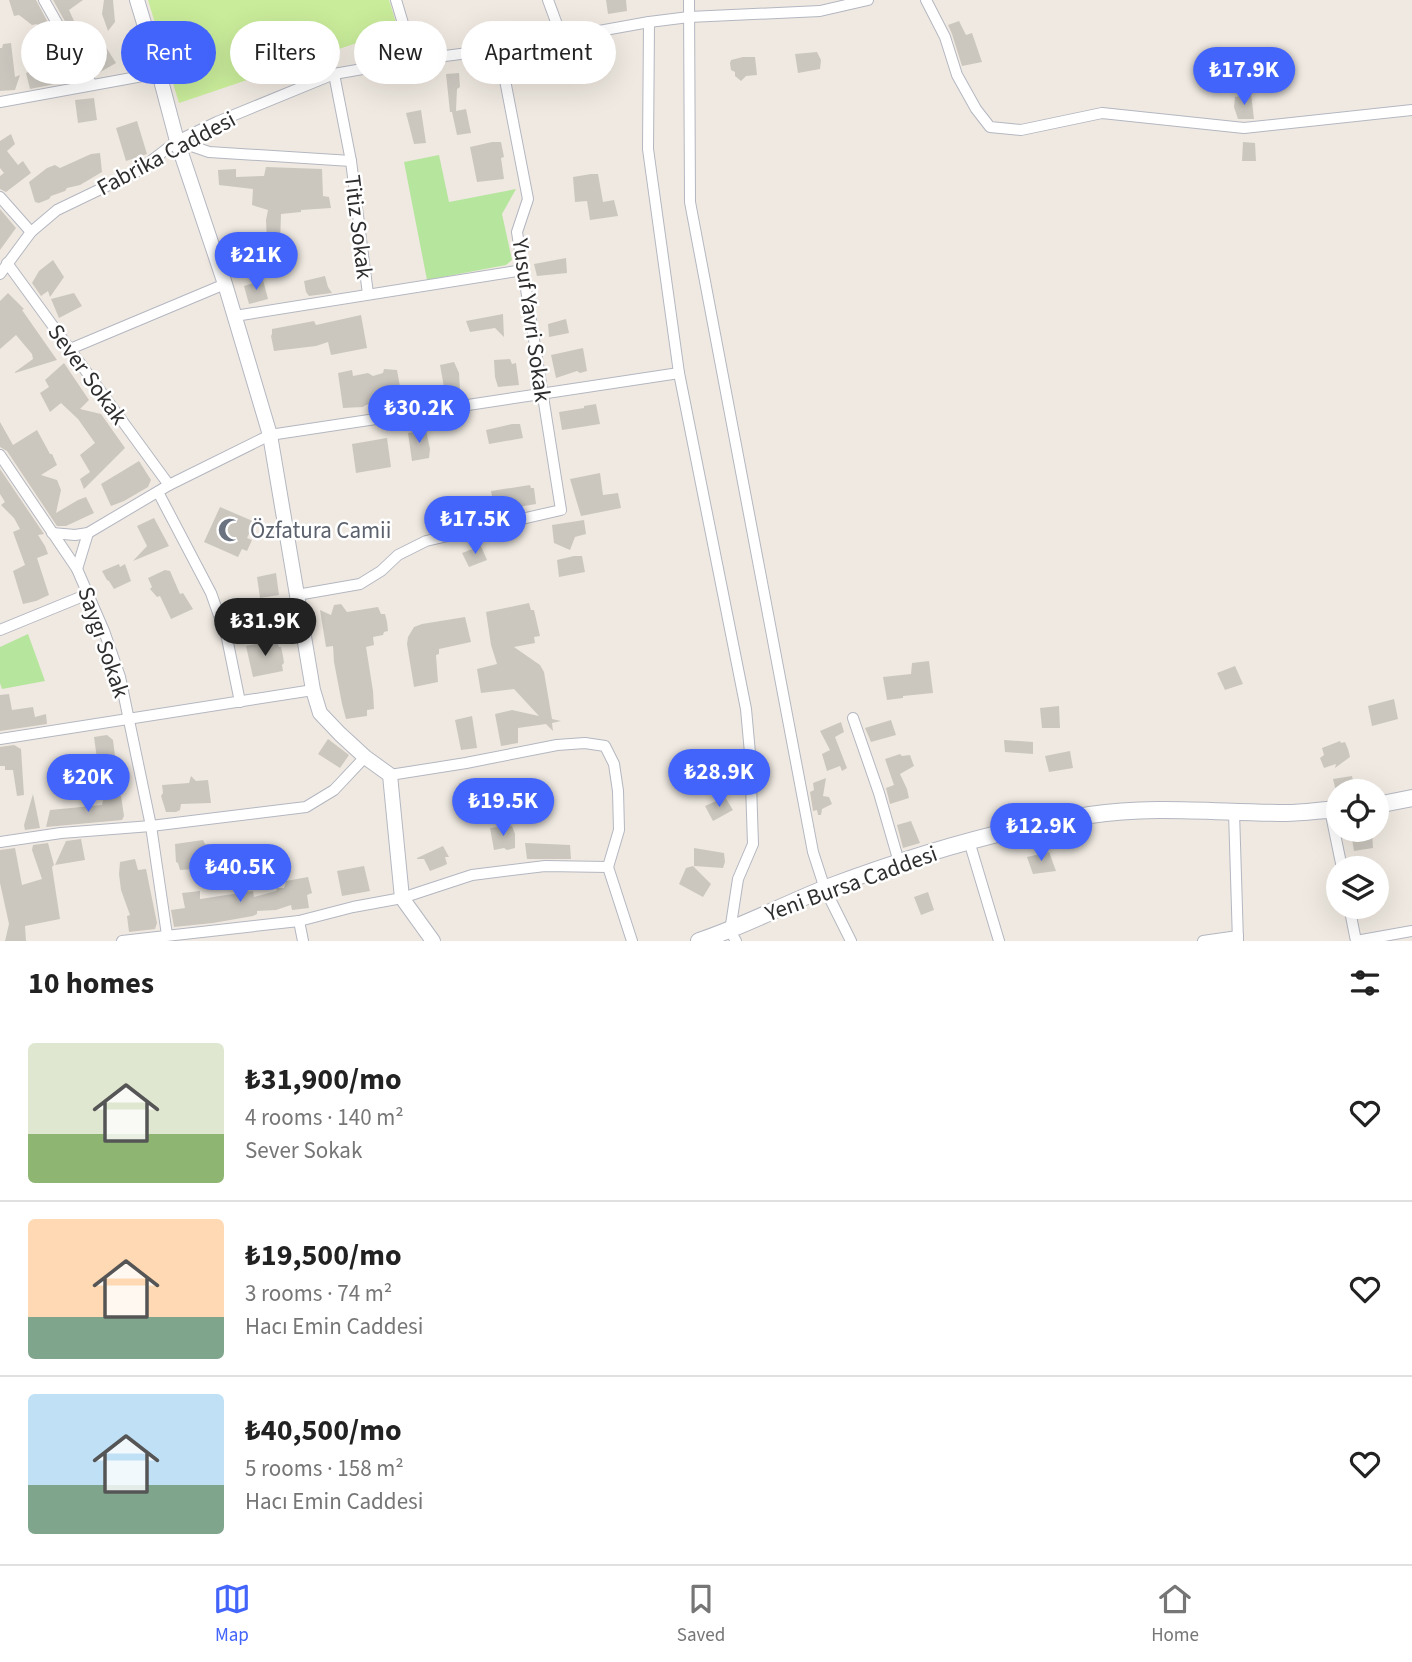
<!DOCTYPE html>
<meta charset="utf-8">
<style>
:root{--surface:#fff;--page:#f6f6f6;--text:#222;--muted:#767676;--line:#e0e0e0;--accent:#4264fb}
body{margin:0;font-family:"Source Sans 3",sans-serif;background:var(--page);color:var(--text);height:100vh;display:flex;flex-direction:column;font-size:26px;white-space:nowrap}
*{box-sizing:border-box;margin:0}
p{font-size:23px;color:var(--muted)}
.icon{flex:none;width:38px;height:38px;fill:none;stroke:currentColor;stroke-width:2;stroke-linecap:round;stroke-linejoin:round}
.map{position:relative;height:941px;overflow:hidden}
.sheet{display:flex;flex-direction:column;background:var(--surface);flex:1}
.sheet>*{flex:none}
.hud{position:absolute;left:21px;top:21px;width:700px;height:63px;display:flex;gap:14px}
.buttons{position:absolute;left:1326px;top:779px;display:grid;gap:14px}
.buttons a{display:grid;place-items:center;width:63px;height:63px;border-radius:50%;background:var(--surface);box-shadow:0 7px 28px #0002;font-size:35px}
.price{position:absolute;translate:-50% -60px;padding:0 16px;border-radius:24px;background:var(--accent);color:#fff;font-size:23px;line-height:46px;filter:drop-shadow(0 2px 4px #0008)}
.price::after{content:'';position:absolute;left:50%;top:42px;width:21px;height:16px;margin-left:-10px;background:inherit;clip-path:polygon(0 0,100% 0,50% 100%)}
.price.current{background:#222;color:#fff}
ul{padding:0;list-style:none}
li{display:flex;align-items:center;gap:21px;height:175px;padding:0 28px}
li+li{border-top:2px solid var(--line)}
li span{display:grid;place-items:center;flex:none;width:196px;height:140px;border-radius:7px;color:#555}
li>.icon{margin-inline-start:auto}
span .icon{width:84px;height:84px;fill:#fffc;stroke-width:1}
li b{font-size:30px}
h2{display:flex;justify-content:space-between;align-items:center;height:84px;padding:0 28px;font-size:30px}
.chip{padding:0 24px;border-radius:32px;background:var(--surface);box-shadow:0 7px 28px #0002;font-size:24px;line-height:63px}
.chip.current{background:var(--accent);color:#fff}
.dock{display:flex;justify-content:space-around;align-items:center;height:98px;border-top:2px solid var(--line);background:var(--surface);font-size:19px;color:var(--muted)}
.dock a{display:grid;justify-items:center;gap:4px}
.dock .current{color:var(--accent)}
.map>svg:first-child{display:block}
.green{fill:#b6e59e}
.pitch{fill:#c9ec9a}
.building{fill:#cbc7bf}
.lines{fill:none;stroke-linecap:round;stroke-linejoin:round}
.minor-casing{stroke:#b4b7c1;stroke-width:12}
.tertiary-casing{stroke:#b4b7c1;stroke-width:16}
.secondary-casing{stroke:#b4b7c1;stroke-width:18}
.minor{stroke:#fff;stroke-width:10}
.tertiary{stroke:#fff;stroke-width:14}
.secondary{stroke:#fff;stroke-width:16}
.labels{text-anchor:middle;stroke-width:5;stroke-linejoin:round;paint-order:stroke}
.street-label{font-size:23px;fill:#2e2e2e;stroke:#fff}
.worship-label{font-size:23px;fill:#5b616d;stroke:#fff;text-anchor:start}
</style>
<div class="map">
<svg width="1412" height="941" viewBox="0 0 1412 941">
<rect width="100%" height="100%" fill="#efe9e1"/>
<g class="green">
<path d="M439,155L449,202L516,189L502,214L512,260L506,265L427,280L404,162Z"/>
<path d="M28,634L45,681L2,689L0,683V647Z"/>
</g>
<path class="pitch" d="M148,0H389L398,29L179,103Z"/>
<g class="building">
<path d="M9,0H36L54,34L46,39L37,24L32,25L19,15L14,16Z"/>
<path d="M53,0H83L69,10L74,21L81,30H80L90,50L96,47L101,54L102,41L116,63L95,75Z"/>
<path d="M104,0H113L115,22L108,31L102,14Z"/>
<path d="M606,0H626L627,11L608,14Z"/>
<path d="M959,21L966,35L972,33L982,62L962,66L952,34L948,25Z"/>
<path d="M11,43L15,77L20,75L15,90L0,91V48H2L3,44Z"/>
<path d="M817,52L821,60L820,69L798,73L795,54Z"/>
<path d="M66,55L72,65L69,63L75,80L30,89L26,73L38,68L42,70L52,69L53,60Z"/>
<path d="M743,57H755L757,75L746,76L741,81L735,76V72L731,70L730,63L731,60Z"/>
<path d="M459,73L460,87L457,89L456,111L466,109L471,133L457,135L452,112H450L446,74Z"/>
<path d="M1251,94L1254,119H1238L1234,107L1235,97Z"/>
<path d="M94,98L97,120L78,123L75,100Z"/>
<path d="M421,110L426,143L414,144L406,113Z"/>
<path d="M137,121L147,154L126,161L116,128Z"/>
<path d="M11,134L15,144L7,151L18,165L23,161L31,173L6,192L0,189V176L4,173L0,168V141Z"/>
<path d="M492,142H501L504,157L501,158L504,179L477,182L470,147Z"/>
<path d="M1243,142L1255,143L1256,161H1242Z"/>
<path d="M100,153L102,172L80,185L67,188L65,191L51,196L49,199L39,203L35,202L29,182L47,168L55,165L60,168L91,154Z"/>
<path d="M266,167L322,169L323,196L329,197L331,208L301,210V212L281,214L280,245L267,244L266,220L268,210L252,205L253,189L219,185L218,170L236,169V177L264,176Z"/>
<path d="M591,174H598L603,202L614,200L618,216L590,220L587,201L575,202L573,177Z"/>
<path d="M0,209L16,228L0,250Z"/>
<path d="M566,258L567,273L537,276L534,264Z"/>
<path d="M53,260L64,277L50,297L48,291L41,296L32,283L39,271Z"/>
<path d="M325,276L328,287L332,293L309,296L306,292L304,281Z"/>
<path d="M263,280L268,299L249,304L244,286Z"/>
<path d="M8,293L24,309L22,310L57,360L15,373V372L33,359L32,354L16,335L0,349V301Z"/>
<path d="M74,293L82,306L59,318L51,299Z"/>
<path d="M503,314L504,337L495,328L470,332L466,321Z"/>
<path d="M361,315L367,348L331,355L328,342L316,346L274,351L271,336L272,334V329L314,321L316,325Z"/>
<path d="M566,319L569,333L549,337L548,324Z"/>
<path d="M583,348L587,371L580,373L577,371L556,378L551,355Z"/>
<path d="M510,359L512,364L516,363L519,385L498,387L495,377L494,360Z"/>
<path d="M454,362L459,373L460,391L445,393L440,365Z"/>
<path d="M64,363L89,400L80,409L101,414L125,448L84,489L80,479L90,472L80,455L95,443L78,419L61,403L50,412L40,393L49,387L45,380Z"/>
<path d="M384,369L397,370L403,403L384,406L383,401L366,405L363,407L343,408L338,373L352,370L353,376L368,373L373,376L383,373Z"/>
<path d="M596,404L600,424L562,430L559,412L584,408V406Z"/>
<path d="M0,422L13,445L37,430L50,454H52L57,465L41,475L57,480L61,490L56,513L78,500L86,497L94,513L66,526H57L7,451L0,447Z"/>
<path d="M512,424H520L523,438L489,444L486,430Z"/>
<path d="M426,430L430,449L429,458L412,461L408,433Z"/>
<path d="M387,438L391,467L356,473L352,444Z"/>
<path d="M139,461L151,480L148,487L124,501L111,506L101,484Z"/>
<path d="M0,469L44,534L38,535L45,546L48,554L37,558L49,595L36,601L23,604L13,571L25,565L13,532L20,529L14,518L1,505L5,502L0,494Z"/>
<path d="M600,473L603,495L618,493L621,508L581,516L570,479Z"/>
<path d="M530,485L531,488H534L536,504L495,511L491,491Z"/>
<path d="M220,507L255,522L247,538L252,540L247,551L242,549L238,557L204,542Z"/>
<path d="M154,518L169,546L133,561L147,546L137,526Z"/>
<path d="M584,520L586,534L575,537L570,550L554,543L552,525Z"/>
<path d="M481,546L487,560L469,567L462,553Z"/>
<path d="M574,556H582L585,572L559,577L557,560Z"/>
<path d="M119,564L120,567L125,564L131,581L114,589L109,581L107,580L102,571Z"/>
<path d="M165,570L170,571L180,594L183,593L193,609L171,619L160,596L157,597L150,589L152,587L148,578Z"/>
<path d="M276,573L279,595L260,598L257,577Z"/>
<path d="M529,603L531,610H534L540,636L534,637L535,643L514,647L540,665L544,672L552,719L561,721L552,723L553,731L546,724L518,728V743L501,746L495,714L512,710L539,716L514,689L481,693L477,669L497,664L491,645L486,612Z"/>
<path d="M341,604L347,612L378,607L381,614H385L387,622L388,631L384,632L383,635L373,637L374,645L366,647L373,691L374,709L367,710V716L346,719L342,704L334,662L333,646L326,647L320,610L331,615L334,605Z"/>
<path d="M465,617L471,642L439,649V654L436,655L438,682L414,687L407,644L408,637L414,627L422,624Z"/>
<path d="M276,640L279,647H281L283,656L284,663L282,665L283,671L253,677L246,646Z"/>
<path d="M929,661L933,693L903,696V698L887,700L883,677L911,674L912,663Z"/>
<path d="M1235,666L1243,684L1225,690L1217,673Z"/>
<path d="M9,694L12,710L33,707L35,717L46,714L47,724L0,731V695Z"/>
<path d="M1394,699L1398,719L1372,726L1368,706Z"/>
<path d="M1059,706L1060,728H1042L1040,708Z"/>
<path d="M472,716L477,748L461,750L455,720Z"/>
<path d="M891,720L896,735L871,742L865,728Z"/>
<path d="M841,722L844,732L835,737L847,768L842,771L840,766L827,771L822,754L830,750L820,731Z"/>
<path d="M107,735L113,740L115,756L97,759L94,737Z"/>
<path d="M328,739L349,755L340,768L318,754Z"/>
<path d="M1004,740L1033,742V754L1005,752Z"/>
<path d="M1340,741L1341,743L1345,742L1348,749L1350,757L1335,768L1336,764L1324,768L1320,758L1324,755L1322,748Z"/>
<path d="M14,745L21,749L24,795L17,796L13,770H5V766H0V747Z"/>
<path d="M1070,751L1073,768L1049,772L1045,756Z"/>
<path d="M710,752L713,767L684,772L681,757Z"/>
<path d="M900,754L902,756L910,755L914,766L900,774L907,789L909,798L890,804L886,788L894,785L885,759Z"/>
<path d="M191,776L196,781L208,780L211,803L181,804L180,810L176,812H166L161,796L163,793L162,785L189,783Z"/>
<path d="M1352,776L1355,791H1336L1333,779Z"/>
<path d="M826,778L823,796L829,797L832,804L822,809L821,815H818L817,810L813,811L810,792L814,790L813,783Z"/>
<path d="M459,783L474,784L476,792L473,797L479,802L477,810L464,812Z"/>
<path d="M33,794L40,828L25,830L24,825Z"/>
<path d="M121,796L124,816L122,820L46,827L50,810L102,805L103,800L110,799L111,797Z"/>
<path d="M725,797L733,810L713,821L705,806Z"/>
<path d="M911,821L920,843L903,848L897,825Z"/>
<path d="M512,826L515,834V848L507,850L504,848L494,850L490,828L497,827L500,828Z"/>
<path d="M1372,831L1373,848L1354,851L1351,833Z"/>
<path d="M81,839L85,860L55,865L66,841Z"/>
<path d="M203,840L205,844H210L213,851L214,857L212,859V864L197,866L195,869L180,870L178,863L176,862L175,844Z"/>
<path d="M48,843L54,865L52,867L60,919L25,926L26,941H5L9,924L0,883V850L15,848L22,885L42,879L32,850L33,845Z"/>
<path d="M525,843L570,845L571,859H527Z"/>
<path d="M443,846L449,857H445L447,864L443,866L430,871L424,859H417V858Z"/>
<path d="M694,848L724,853L725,862L723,868L694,866Z"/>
<path d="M1049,852L1056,871L1033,874L1027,857Z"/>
<path d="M135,859L138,870L146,869L157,923L155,929L129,932L127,916L130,915L121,890L119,874L120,862Z"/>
<path d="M364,866L370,891L342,896L337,871Z"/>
<path d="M693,866L711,884L703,897L679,884L686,868Z"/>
<path d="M308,877L312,893L307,895L309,908L292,910L291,905L276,910L257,911V914L253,916L213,923L174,927L171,910L185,908L182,893L200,891V899L253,891L254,897L276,891L277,888H284L286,881Z"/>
<path d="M928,892L934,910L921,915L914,897Z"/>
</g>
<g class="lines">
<g class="minor-casing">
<g id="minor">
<path d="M44,0L92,85"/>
<path d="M396,0L414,60"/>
<path d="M548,0L562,38"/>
<path d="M689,0L690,202L813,852L825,889L851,941"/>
<path d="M926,0L945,37L957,75L976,109L990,127L1021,130L1102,113L1244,128L1412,110"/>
<path d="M649,22L648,149L679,373L746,709L750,753L753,844L738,879L730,931L736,941"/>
<path d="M334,74L351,161L368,294"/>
<path d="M0,102L159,73"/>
<path d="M177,141L209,152L351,161"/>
<path d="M0,197L31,232"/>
<path d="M7,263L169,485"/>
<path d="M0,274L31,232L57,210L138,171L177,141L217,122L334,74L414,60L499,49L649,22L689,17L820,11L868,0"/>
<path d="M235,316L523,270"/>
<path d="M70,349L225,284"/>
<path d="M0,455L77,569L104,631L120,677L151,826L167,935"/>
<path d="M158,492L211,593L227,638L240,702"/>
<path d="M52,533L75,535L88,533L169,485L270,435L679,373"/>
<path d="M77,569L88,533"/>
<path d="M297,595L360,584L381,571L398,555L426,541L561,510L517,232L528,199L499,49"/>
<path d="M0,630L88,594"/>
<path d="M853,718L879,793L899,862"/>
<path d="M0,739L313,690"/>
<path d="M390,775L466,763L557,745L585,743L605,746L614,764L618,791L619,830L608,867"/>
<path d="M1330,810L1342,868"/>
<path d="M1234,812L1238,941"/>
<path d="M969,841L999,941"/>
<path d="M0,842L61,833L151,826L306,807L334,790L365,757"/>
<path d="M1349,906L1356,941"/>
<path d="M299,921L303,941"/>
<path d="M122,941L299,921L353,907L402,898L472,875L545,866L608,867L632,941"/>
<path d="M1203,941L1238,936"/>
<path d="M1356,941L1412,931"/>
</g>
</g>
<g class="tertiary-casing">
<path id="tertiary" d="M137,0L159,73L177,141L225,284L270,435L313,690L320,713L340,734L365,757L390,775L402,898L433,941"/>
</g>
<g class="secondary-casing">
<g id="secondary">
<path d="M1377,805L1412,798"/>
<path d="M699,941C742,927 783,905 826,888C911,856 1000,829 1090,815C1155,805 1221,813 1286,813C1303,813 1321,810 1339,809"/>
</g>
</g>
<use href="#minor" class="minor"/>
<use href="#tertiary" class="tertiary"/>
<use href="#secondary" class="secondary"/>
</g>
<defs>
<g id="mosque-bare" transform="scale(1.89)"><path d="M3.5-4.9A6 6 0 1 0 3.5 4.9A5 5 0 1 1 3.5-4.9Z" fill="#6b7280" stroke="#fff" stroke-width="2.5" paint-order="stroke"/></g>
</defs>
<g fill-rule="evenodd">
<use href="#mosque-bare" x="230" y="530"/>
</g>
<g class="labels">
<g class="street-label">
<text transform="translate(166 153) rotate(-28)" y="8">Fabrika Caddesi</text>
<text transform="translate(359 227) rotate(83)" y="8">Titiz Sokak</text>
<text transform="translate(532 320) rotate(82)" y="8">Yusuf Yavri Sokak</text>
<text transform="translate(88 374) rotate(54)" y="8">Sever Sokak</text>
<text transform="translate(104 642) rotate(71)" y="8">Saygı Sokak</text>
<text transform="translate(851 883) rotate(-20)" y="8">Yeni Bursa Caddesi</text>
</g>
<g class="worship-label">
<text x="250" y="538">Özfatura Camii</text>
</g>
</g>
</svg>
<div class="buttons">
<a><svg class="icon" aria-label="locate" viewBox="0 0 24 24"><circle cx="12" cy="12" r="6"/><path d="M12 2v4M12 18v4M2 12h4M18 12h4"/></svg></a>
<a><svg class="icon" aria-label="layers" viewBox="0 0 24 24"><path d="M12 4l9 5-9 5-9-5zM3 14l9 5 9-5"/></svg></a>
</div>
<b class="price" style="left:1244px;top:107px">₺17.9K</b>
<b class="price" style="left:256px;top:292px">₺21K</b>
<b class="price" style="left:419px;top:445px">₺30.2K</b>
<b class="price" style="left:475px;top:556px">₺17.5K</b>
<b class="price current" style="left:265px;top:658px">₺31.9K</b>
<b class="price" style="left:719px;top:809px">₺28.9K</b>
<b class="price" style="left:88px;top:814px">₺20K</b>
<b class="price" style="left:503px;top:838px">₺19.5K</b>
<b class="price" style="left:1041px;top:863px">₺12.9K</b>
<b class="price" style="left:240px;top:904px">₺40.5K</b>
<div class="hud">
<a class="chip">Buy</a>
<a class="chip current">Rent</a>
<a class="chip">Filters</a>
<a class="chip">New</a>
<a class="chip">Apartment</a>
</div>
</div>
<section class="sheet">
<h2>10 homes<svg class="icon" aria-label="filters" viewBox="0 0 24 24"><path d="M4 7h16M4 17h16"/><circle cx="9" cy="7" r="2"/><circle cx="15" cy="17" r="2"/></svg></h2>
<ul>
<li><span style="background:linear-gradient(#dfe7d0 65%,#8fb573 0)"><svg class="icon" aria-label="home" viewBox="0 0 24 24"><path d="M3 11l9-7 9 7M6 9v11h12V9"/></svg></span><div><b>₺31,900/mo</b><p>4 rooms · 140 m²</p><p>Sever Sokak</p></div><svg class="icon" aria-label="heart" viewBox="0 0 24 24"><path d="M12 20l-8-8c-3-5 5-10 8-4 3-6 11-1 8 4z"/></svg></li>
<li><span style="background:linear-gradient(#ffd9b3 70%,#7fa58c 0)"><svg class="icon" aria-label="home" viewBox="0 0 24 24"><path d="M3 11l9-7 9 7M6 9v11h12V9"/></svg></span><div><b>₺19,500/mo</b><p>3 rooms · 74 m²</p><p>Hacı Emin Caddesi</p></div><svg class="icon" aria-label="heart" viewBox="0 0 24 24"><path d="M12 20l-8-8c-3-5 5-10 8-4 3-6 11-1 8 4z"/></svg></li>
<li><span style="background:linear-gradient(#bfe0f5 65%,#7fa58c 0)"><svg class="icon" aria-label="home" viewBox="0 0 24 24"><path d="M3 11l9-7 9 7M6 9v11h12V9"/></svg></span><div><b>₺40,500/mo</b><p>5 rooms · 158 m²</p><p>Hacı Emin Caddesi</p></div><svg class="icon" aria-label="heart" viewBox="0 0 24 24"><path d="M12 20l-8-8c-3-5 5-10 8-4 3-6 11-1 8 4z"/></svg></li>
</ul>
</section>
<nav class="dock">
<a class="current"><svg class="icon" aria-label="map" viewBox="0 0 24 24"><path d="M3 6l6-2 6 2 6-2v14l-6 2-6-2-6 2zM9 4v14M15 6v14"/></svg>Map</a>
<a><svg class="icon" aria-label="saved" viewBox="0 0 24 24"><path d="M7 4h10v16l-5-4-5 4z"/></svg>Saved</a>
<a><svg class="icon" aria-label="home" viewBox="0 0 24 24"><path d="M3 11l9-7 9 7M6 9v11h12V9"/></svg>Home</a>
</nav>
